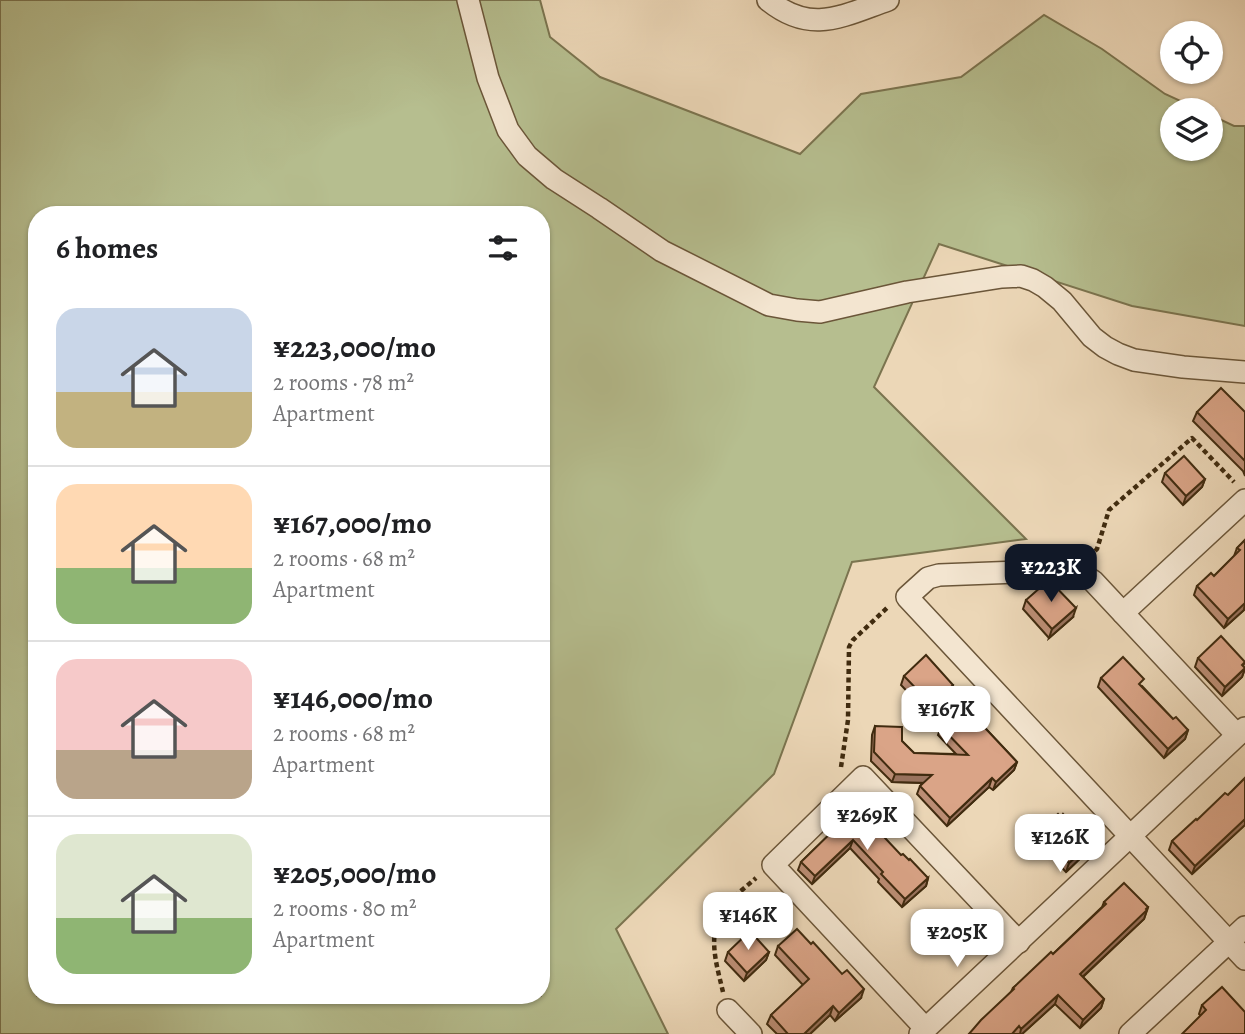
<!DOCTYPE html>
<meta charset="utf-8">
<style>
:root{--surface:#fff;--page:#f6f6f6;--text:#202124;--muted:#757577;--line:#e0e0e0;--accent:#111827}
body{margin:0;font-family:Alegreya,serif;background:var(--page);color:var(--text);height:100vh;display:flex;flex-direction:column;font-size:26px;white-space:nowrap}
*{box-sizing:border-box;margin:0}
p{font-size:23px;color:var(--muted)}
.icon{flex:none;width:38px;height:38px;fill:none;stroke:currentColor;stroke-width:2;stroke-linecap:round;stroke-linejoin:round}
.map{position:relative;flex:1;overflow:hidden}
.details{position:absolute;left:28px;top:206px;width:522px;height:798px;display:flex;flex-direction:column;background:var(--surface);border-radius:28px;box-shadow:0 2px 5px #0004}
.details>*{flex:none}
.controls{position:absolute;left:1160px;top:21px;display:grid;gap:14px}
.controls a{display:grid;place-items:center;width:63px;height:63px;border-radius:50%;background:var(--surface);box-shadow:0 2px 5px #0004;font-size:35px}
.price{position:absolute;translate:-50% -60px;padding:0 16px;border-radius:14px;background:#fff;color:#222;font-size:23px;line-height:46px;filter:drop-shadow(0 2px 4px #0008)}
.price::after{content:'';position:absolute;left:50%;top:42px;width:21px;height:16px;margin-left:-10px;background:inherit;clip-path:polygon(0 0,100% 0,50% 100%)}
.price.on{background:var(--accent);color:#fff}
ul{padding:0;list-style:none}
li{display:flex;align-items:center;gap:21px;height:175px;padding:0 28px}
li+li{border-top:2px solid var(--line)}
li span{display:grid;place-items:center;flex:none;width:196px;height:140px;border-radius:21px;color:#555}
li>.icon{margin-inline-start:auto}
span .icon{width:84px;height:84px;fill:#fffc;stroke-width:1}
li b{font-size:30px}
h2{display:flex;justify-content:space-between;align-items:center;height:84px;padding:0 28px;font-size:30px}
.map>svg:first-child{display:block}
.green{fill:#b6be8f;stroke:#7b744f;stroke-width:2;fill-rule:evenodd}
.lines{fill:none;stroke-linecap:round;stroke-linejoin:round}
.minor-casing{stroke:#6b5639;stroke-width:24}
.path{stroke:#402b0f;stroke-width:4.5;stroke-dasharray:5 3.5;stroke-linecap:butt}
.minor{stroke:#f3e5d0;stroke-width:21}
.wall{fill:#bb8d74;stroke:#402b0f;stroke-width:2}
.shaded-wall{fill:#99735e;stroke:#402b0f;stroke-width:2}
.building{fill:#daa487;stroke:#402b0f;stroke-width:2}
</style>
<div class="map">
<svg width="1245" height="1034" viewBox="0 0 1245 1034">
<rect width="100%" height="100%" fill="#ecd7b7"/>
<filter id="stains"><feTurbulence type="fractalNoise" baseFrequency=".00286" numOctaves="4"/><feColorMatrix values="0 0 0 0 .2 0 0 0 0 .09 0 0 0 0 .02 0 0 0 .5 -.17"/></filter>
<radialGradient id="worn" r=".72"><stop offset=".6" stop-color="#630" stop-opacity="0"/><stop offset="1" stop-color="#630" stop-opacity=".3"/></radialGradient>
<path class="green" d="M0,0H540L550,37L600,77L800,154L861,94L961,77L1044,15L1102,49L1165,94L1200,110H1172V149H1211V115L1234,126H1245V326L1132,306L939,244L874,387L1026,539L852,562L774,774L616,929L668,1034H0ZM37,215H541V996H37Z"/>
<g class="lines">
<g class="minor-casing">
<g id="minor">
<path d="M468,0L488,78L508,130L527,156L554,179L599,208L662,251L769,305L797,310L820,312L907,292L1002,277L1021,276L1033,280L1045,287L1062,301L1092,337L1105,347L1118,354L1134,360L1183,367L1245,372"/>
<path d="M768,0C811,35 842,16 888,0"/>
<path d="M1123,613L1245,500"/>
<path d="M1237,735L1093,581L1079,572L1067,570L939,575L928,578L907,597L1245,959"/>
<path d="M728,1010L751,1034"/>
<path d="M925,1028L773,865L863,777L1019,942"/>
<path d="M920,1034L1245,728"/>
<path d="M1130,1034L1245,927"/>
</g>
</g>
<g class="path">
<path d="M1089,557L1097,549L1109,510L1192,438L1234,482"/>
<path d="M841,767L848,720L849,647L853,640L888,607"/>
<path d="M723,992C716,962 705,930 728,904C736,894 747,886 756,878"/>
</g>
<use href="#minor" class="minor"/>
</g>
<g class="wall">
<path d="M1197,412H1245V476L1243,471L1193,421Z"/>
<path d="M1165,473L1205,479L1202,487L1183,505L1162,482Z"/>
<path d="M1245,540V607L1244,610L1224,628L1194,595L1197,586L1214,576L1234,556L1237,548Z"/>
<path d="M1026,600L1073,617L1049,638L1023,609Z"/>
<path d="M1198,658L1245,662L1243,666L1245,669L1242,677L1222,696L1195,667Z"/>
<path d="M904,676L953,685L952,689L971,713L1017,762L1014,770L993,790L989,787L947,826L917,794L920,786L923,783L892,782L871,761L872,735L875,726L902,741L914,753L956,754L938,735L941,727L901,685Z"/>
<path d="M1101,678L1142,686L1173,719L1188,730L1185,739L1164,758L1098,687Z"/>
<path d="M1245,778V825L1192,874L1169,850L1172,841L1228,795Z"/>
<path d="M836,821L909,860L928,878L926,886L902,907L878,882L879,879L850,848L812,884L798,870L801,862L834,830L833,829Z"/>
<path d="M1039,832L1090,844L1087,852L1066,872L1036,840Z"/>
<path d="M1104,902L1148,907L1144,919L1083,977L1104,999L1101,1008L1080,1028L1055,1004L1022,1034H969L1011,992L1013,988L1053,954L1102,907Z"/>
<path d="M778,946L861,998L835,1021L830,1015L810,1034H777L767,1024L771,1015L803,985L775,955Z"/>
<path d="M728,952H769L766,960L744,981L725,961Z"/>
<path d="M1202,1005L1245,1012L1201,1016L1199,1014Z"/>
</g>
<g class="shaded-wall">
<path d="M1205,479L1202,487L1183,505L1186,496Z"/>
<path d="M1245,602L1244,610L1224,628L1228,619Z"/>
<path d="M1076,608L1073,617L1049,638L1052,629Z"/>
<path d="M1245,668L1242,677L1222,696L1225,687Z"/>
<path d="M1188,730L1185,739L1164,758L1168,749Z"/>
<path d="M1017,762L1014,770L993,790L996,782Z"/>
<path d="M895,774L932,775L929,783L892,782Z"/>
<path d="M992,778L989,787L947,826L950,818Z"/>
<path d="M1245,819V825L1192,874L1195,866Z"/>
<path d="M853,840L850,848L812,884L815,876Z"/>
<path d="M1090,844L1087,852L1066,872L1069,863Z"/>
<path d="M928,878L926,886L902,907L905,899Z"/>
<path d="M1148,907L1144,919L1077,982L1080,974Z"/>
<path d="M769,952L766,960L744,981L747,973Z"/>
<path d="M864,989L861,998L835,1021L839,1013Z"/>
<path d="M1058,995L1055,1004L1022,1034H1020L1021,1029Z"/>
<path d="M1104,999L1101,1008L1080,1028L1083,1020Z"/>
<path d="M833,1006L830,1015L810,1034H804Z"/>
</g>
<g class="building">
<path d="M1221,388L1245,412V461L1197,412Z"/>
<path d="M1184,456L1205,479L1186,496L1165,473Z"/>
<path d="M1245,540V603L1228,619L1197,586L1211,573L1214,576L1240,550L1237,548Z"/>
<path d="M1049,580L1076,608L1052,629L1026,600Z"/>
<path d="M1221,636L1245,662L1242,665L1245,668L1225,687L1198,658Z"/>
<path d="M926,655L953,685L951,687L972,710L970,712L1017,762L996,782L992,778L950,818L920,786L932,775L895,774L874,752L875,726L902,727V741L914,753L968,755L941,727H953L904,676Z"/>
<path d="M1123,657L1144,679L1139,684L1173,719L1176,717L1188,730L1168,749L1101,678Z"/>
<path d="M1245,778V819L1195,866L1172,841L1196,819L1197,820L1225,793L1228,795Z"/>
<path d="M854,805L901,855L903,854L909,860L910,859L928,878L905,899L881,874L883,872L853,840L815,876L801,862L839,825L836,821Z"/>
<path d="M1058,814L1061,817L1063,814L1090,844L1069,863L1039,832Z"/>
<path d="M1124,883L1148,907L1146,909L1147,910L1080,974L1104,999L1083,1020L1058,995L1021,1029L1019,1026L1012,1034H969L981,1020L1014,989L1013,988L1051,952L1053,954L1106,904L1104,902Z"/>
<path d="M797,929L811,944L813,942L842,974L847,970L864,989L839,1013L833,1006L804,1034H788L771,1015L809,979L778,946Z"/>
<path d="M750,931L769,952L747,973L728,952Z"/>
<path d="M1222,987L1245,1012V1034H1182L1206,1010L1202,1005Z"/>
</g>
<rect width="100%" height="100%" filter="url(#stains)"/>
<rect width="100%" height="100%" fill="url(#worn)"/>
</svg>
<div class="controls">
<a><svg class="icon" aria-label="locate" viewBox="0 0 24 24"><circle cx="12" cy="12" r="6"/><path d="M12 2v4M12 18v4M2 12h4M18 12h4"/></svg></a>
<a><svg class="icon" aria-label="layers" viewBox="0 0 24 24"><path d="M12 4l9 5-9 5-9-5zM3 14l9 5 9-5"/></svg></a>
</div>
<b class="price on" style="left:1051px;top:604px">¥223K</b>
<b class="price" style="left:946px;top:746px">¥167K</b>
<b class="price" style="left:867px;top:852px">¥269K</b>
<b class="price" style="left:1060px;top:874px">¥126K</b>
<b class="price" style="left:748px;top:952px">¥146K</b>
<b class="price" style="left:957px;top:969px">¥205K</b>
<section class="details">
<h2>6 homes<svg class="icon" aria-label="filters" viewBox="0 0 24 24"><path d="M4 7h16M4 17h16"/><circle cx="9" cy="7" r="2"/><circle cx="15" cy="17" r="2"/></svg></h2>
<ul>
<li><span style="background:linear-gradient(#c9d6e8 60%,#c2b280 0)"><svg class="icon" aria-label="home" viewBox="0 0 24 24"><path d="M3 11l9-7 9 7M6 9v11h12V9"/></svg></span><div><b>¥223,000/mo</b><p>2 rooms · 78 m²</p><p>Apartment</p></div></li>
<li><span style="background:linear-gradient(#ffd9b3 60%,#8fb573 0)"><svg class="icon" aria-label="home" viewBox="0 0 24 24"><path d="M3 11l9-7 9 7M6 9v11h12V9"/></svg></span><div><b>¥167,000/mo</b><p>2 rooms · 68 m²</p><p>Apartment</p></div></li>
<li><span style="background:linear-gradient(#f6c9c9 65%,#b9a48a 0)"><svg class="icon" aria-label="home" viewBox="0 0 24 24"><path d="M3 11l9-7 9 7M6 9v11h12V9"/></svg></span><div><b>¥146,000/mo</b><p>2 rooms · 68 m²</p><p>Apartment</p></div></li>
<li><span style="background:linear-gradient(#dfe7d0 60%,#8fb573 0)"><svg class="icon" aria-label="home" viewBox="0 0 24 24"><path d="M3 11l9-7 9 7M6 9v11h12V9"/></svg></span><div><b>¥205,000/mo</b><p>2 rooms · 80 m²</p><p>Apartment</p></div></li>
</ul>
</section>
</div>
